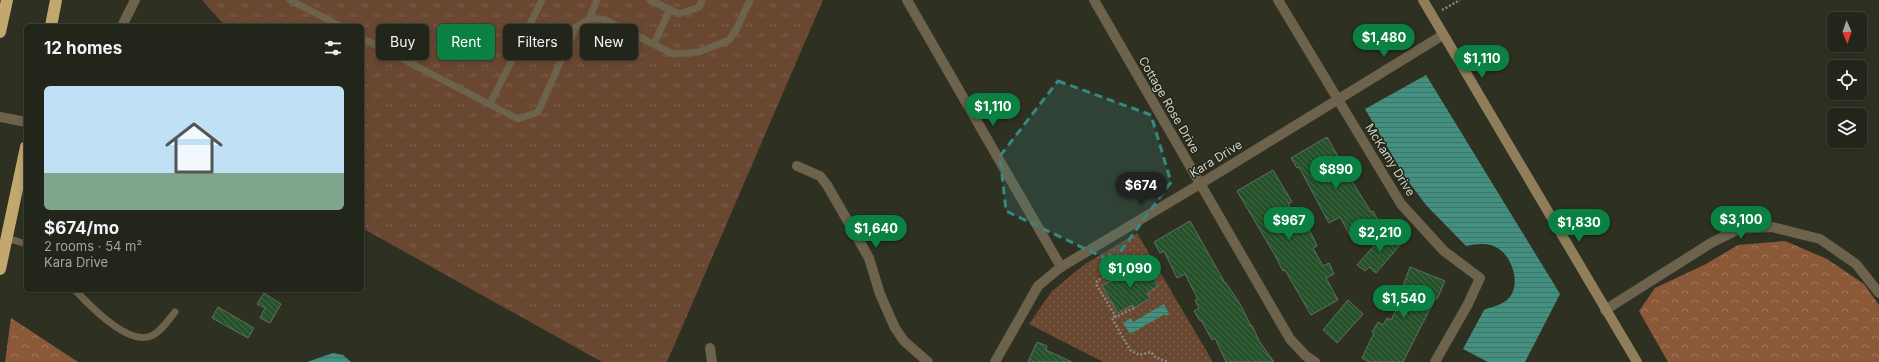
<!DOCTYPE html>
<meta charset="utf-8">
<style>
:root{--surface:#22251a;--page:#2a2d23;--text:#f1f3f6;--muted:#a2a5a2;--line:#3f4239;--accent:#0b8043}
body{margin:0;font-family:Inter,sans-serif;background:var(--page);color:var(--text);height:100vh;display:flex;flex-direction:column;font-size:15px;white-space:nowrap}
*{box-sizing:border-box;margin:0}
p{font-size:13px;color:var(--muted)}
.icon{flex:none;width:22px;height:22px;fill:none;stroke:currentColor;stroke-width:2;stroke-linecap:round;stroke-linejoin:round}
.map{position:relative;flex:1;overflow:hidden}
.sheet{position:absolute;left:24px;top:24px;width:340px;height:268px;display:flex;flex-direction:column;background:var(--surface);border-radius:6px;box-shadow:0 2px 6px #0003,0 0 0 1px var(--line)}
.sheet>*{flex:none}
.banner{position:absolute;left:376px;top:24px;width:380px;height:36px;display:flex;gap:8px}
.needle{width:26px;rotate:178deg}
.controls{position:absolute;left:1827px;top:12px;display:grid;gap:8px}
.controls a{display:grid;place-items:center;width:40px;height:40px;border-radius:6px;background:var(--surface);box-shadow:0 2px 6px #0003,0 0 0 1px var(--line);font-size:20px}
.price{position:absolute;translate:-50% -34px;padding:0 9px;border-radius:14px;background:var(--accent);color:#fff;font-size:13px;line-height:26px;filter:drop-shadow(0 1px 2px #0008)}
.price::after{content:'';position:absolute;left:50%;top:24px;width:12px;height:9px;margin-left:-6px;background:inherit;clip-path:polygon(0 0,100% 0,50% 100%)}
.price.active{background:#222;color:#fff}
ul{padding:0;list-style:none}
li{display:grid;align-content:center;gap:8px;height:212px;padding:0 20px}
li span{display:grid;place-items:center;height:124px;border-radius:6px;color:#555}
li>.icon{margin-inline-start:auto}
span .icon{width:72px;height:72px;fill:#fffc;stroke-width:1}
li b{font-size:17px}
h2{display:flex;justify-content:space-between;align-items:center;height:48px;padding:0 20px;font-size:17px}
.tag{padding:0 14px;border-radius:6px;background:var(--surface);box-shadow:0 2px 6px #0003,0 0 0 1px var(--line);font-size:14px;line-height:36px}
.tag.active{background:var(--accent);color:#fff}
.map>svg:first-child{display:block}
.grass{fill:url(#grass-tufts)}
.forest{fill:url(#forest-crowns)}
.park{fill:url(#park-dots)}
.water{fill:url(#water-rules)}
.building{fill:url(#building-back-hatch);stroke:#616f62}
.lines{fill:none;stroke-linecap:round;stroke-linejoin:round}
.path{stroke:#86897d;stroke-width:2.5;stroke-dasharray:2 2;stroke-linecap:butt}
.lane{stroke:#6d624c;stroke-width:7}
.street{stroke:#6d624c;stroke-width:10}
.secondary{stroke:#907e5a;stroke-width:10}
.highway{stroke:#c2a76e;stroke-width:12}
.marked{fill:#368880;fill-opacity:0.2;stroke:#368880;stroke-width:3;stroke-dasharray:8 5;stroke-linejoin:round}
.labels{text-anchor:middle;stroke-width:3;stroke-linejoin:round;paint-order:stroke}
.street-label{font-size:12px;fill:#d0d2c9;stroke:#252718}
</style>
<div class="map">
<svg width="1879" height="362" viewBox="0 0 1879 362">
<defs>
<pattern id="grass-tufts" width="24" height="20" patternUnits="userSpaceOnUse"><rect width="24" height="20" fill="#694731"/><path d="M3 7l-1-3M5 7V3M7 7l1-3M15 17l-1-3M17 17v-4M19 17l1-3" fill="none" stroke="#7d614e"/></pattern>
<pattern id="forest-crowns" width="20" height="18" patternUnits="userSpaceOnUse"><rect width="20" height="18" fill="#8b5938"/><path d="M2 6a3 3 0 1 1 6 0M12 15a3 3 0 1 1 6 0" fill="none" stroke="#9f785d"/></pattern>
<pattern id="park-dots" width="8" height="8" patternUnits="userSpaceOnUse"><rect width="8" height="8" fill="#694731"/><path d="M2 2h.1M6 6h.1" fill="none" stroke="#7d614e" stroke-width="1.8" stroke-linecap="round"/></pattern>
<pattern id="water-rules" width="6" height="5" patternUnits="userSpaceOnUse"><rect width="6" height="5" fill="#439080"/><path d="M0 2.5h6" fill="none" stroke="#417468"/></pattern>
<pattern id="building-back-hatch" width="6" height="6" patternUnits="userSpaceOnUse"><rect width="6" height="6" fill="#25522b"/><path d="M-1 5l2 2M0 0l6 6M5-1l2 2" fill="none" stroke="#446a48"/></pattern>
</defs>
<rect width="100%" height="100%" fill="#2e3122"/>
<path class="grass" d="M202,0H823L667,362H602L362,228V26H225Z"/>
<g class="forest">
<path d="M1785,241L1827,259L1864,284L1879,305V362H1668L1639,311L1655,288L1706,264L1738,245Z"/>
<path d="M11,318L78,362H5Z"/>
</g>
<path class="park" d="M1137,233L1213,362H1103L1029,324L1052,291L1085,264Z"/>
<g class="water">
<path d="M1426,75L1560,294L1525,362H1488L1463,349L1484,310C1490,307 1499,306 1504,302C1523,291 1514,259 1499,249C1489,242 1477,244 1466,246L1426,205L1405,177L1365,109Z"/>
<path d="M1164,304L1169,314L1166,316L1165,314L1130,334L1123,323L1131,318L1133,322Z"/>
<path d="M333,353L343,355L351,362H307Z"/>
</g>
<g class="building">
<path d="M1327,137L1355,186L1371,212L1373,211L1382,228L1354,243L1340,217L1329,223L1299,167L1297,168L1291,158Z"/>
<path d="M1273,170L1292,202L1288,204L1298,222L1303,219L1314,239L1317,246L1313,248L1323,266L1329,263L1334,274L1326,278L1338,300L1311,315L1285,270L1283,271L1276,257L1237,191Z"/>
<path d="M1190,221L1225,283H1226L1240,304L1251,326L1252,325L1259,341L1274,362H1226L1215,338L1212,340L1201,320L1200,321L1194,311L1199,308L1195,300L1198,299L1185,274L1177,278L1164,251L1160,253L1154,242Z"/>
<path d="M1386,232L1401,244L1376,273L1369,267L1365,271L1357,265Z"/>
<path d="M1140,266L1145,275L1150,272L1158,286L1147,293L1150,298L1134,308L1132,305L1118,313L1102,286Z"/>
<path d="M1410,267L1445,281L1437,299H1435L1403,362H1369L1362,358L1374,333L1372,332L1378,322L1383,325L1387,318L1391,320L1407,288L1403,286Z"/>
<path d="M264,293L281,304L270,323L260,318L265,308L257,304Z"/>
<path d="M1348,300L1363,314L1337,343L1323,330Z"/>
<path d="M218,307L254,328L248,338L212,318Z"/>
<path d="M1037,342L1047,346L1046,350L1072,362H1028Z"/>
</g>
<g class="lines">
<g class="path">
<path d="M1442,10L1460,0"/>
<path d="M1109,254L1119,271"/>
<path d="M1118,269L1097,281L1096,284L1116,317L1134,308"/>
<path d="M1115,316L1112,318L1130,350L1139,355L1151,352L1155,357L1168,362"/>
</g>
<g class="lane">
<path d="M290,0L340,26"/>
<path d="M650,0L679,14L699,7L702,0"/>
<path d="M589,19L597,0"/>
<path d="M362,38L518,119L538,112L576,27L589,19H603L673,54L699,52L729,40L737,28L750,0"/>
<path d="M654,44L670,9"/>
<path d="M490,104L542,0"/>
<path d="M7,238L26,244"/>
<path d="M75,290C89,305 128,346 151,336C160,333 169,319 175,312"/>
</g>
<g class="street">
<path d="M907,0L1061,267"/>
<path d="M1094,0L1290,339L1306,356L1315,362"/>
<path d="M1278,0L1401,204L1444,251L1480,278L1468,304L1435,362"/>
<path d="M122,26L135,0"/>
<path d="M0,117L26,122"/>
<path d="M797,166L820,176L827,185L869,258L880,294L895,328L904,341L928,362"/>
<path d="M1605,310L1711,243L1739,229L1772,227L1820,239L1856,264L1879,293"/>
<path d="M710,348L712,362"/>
<path d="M995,362L1038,286L1061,267L1200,184L1443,35"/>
</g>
<path class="secondary" d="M1423,0L1637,362"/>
<g class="highway">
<path d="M51,26L56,0"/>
<path d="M0,32L7,0"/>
<path d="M0,269L26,147"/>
</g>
</g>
<path class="marked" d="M1058,81L1151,115L1171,182L1113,262L1006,211L1000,156Z"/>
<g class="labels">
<g class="street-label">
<text transform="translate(1169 105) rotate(60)" y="4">Cottage Rose Drive</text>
<text transform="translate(1216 159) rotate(-32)" y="4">Kara Drive</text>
<text transform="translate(1390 160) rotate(58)" y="4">McKamy Drive</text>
</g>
</g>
</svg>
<div class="controls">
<a><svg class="needle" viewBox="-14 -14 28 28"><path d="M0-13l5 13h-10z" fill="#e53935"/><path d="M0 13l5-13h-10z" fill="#a2a5a2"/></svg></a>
<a><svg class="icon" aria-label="locate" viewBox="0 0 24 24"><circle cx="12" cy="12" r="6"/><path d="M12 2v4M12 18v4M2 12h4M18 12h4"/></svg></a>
<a><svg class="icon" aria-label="layers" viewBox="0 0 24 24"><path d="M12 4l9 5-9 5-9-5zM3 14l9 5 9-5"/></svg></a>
</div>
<b class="price" style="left:1384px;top:58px">$1,480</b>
<b class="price" style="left:1482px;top:79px">$1,110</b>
<b class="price" style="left:993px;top:127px">$1,110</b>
<b class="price" style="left:1336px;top:190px">$890</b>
<b class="price active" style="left:1141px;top:206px">$674</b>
<b class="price" style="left:1741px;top:240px">$3,100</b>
<b class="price" style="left:1289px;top:241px">$967</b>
<b class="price" style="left:1579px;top:243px">$1,830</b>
<b class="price" style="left:876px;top:249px">$1,640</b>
<b class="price" style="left:1380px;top:253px">$2,210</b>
<b class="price" style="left:1130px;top:289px">$1,090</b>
<b class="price" style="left:1404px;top:319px">$1,540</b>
<div class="banner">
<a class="tag">Buy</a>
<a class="tag active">Rent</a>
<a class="tag">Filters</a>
<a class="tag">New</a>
</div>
<section class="sheet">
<h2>12 homes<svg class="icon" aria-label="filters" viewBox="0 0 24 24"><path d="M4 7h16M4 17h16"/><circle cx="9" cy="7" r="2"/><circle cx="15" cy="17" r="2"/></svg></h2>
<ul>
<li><span style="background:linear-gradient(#bfe0f5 70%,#7fa58c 0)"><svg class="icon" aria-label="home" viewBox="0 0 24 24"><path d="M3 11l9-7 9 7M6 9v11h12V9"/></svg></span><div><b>$674/mo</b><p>2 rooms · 54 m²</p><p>Kara Drive</p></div></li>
</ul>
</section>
</div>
